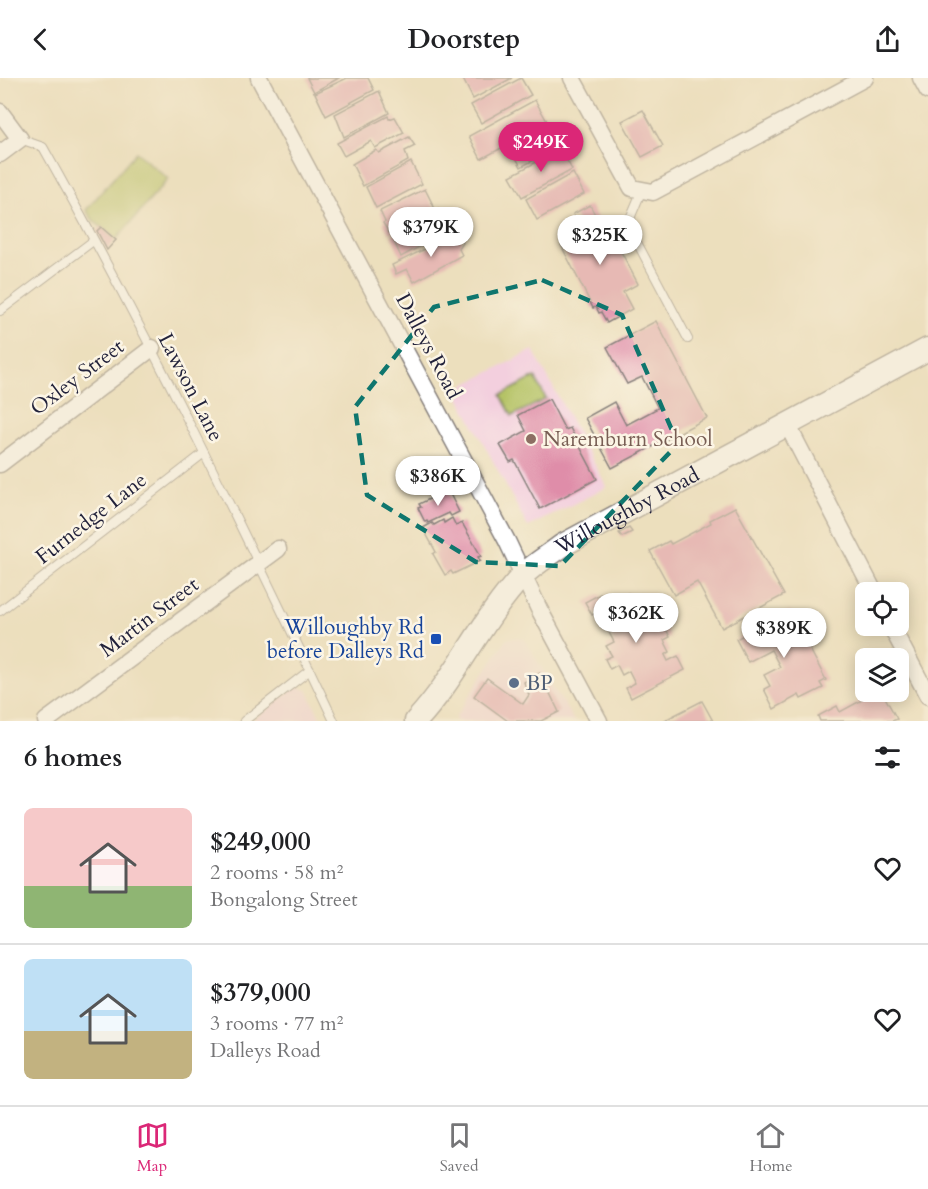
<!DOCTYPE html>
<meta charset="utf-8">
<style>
:root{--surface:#fff;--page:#f2f2f2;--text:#202124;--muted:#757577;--line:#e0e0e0;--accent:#db2777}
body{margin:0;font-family:Cardo,serif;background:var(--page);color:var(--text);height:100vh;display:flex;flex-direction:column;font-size:22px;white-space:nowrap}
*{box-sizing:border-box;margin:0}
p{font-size:20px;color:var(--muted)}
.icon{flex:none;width:33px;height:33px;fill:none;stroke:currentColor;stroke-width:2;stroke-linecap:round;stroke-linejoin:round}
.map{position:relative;height:643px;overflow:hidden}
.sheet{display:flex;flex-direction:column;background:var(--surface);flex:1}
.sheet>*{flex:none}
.fabs{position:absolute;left:855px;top:504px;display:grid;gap:12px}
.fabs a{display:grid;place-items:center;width:54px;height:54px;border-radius:9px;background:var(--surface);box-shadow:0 3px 15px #0003;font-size:30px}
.price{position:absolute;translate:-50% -51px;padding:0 14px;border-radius:21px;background:#fff;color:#222;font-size:20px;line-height:39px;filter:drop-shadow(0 2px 3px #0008)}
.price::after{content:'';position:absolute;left:50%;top:36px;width:18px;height:14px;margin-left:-9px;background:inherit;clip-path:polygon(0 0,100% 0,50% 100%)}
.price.on{background:var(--accent);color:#fff}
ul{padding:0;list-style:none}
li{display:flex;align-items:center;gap:18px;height:150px;padding:0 24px}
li+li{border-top:2px solid var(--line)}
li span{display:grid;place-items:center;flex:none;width:168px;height:120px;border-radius:9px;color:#555}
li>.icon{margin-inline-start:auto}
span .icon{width:72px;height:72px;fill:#fffc;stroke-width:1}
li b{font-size:26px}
h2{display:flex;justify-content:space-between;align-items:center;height:72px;padding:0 24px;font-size:26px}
header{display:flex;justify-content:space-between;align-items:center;height:78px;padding:0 24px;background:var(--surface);font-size:27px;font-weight:700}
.tabs{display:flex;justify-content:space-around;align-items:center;height:84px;border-top:2px solid var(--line);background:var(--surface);font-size:16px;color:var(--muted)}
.tabs a{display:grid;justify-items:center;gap:3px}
.tabs .on{color:var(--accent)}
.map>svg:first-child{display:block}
.built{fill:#f3cfde}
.green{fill:#b5c366;stroke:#6c7250;stroke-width:1.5}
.building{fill:#df8da9}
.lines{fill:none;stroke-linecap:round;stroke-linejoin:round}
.lane-casing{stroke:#87807c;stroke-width:10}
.street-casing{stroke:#87807c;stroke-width:19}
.secondary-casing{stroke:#87807c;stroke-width:25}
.lane{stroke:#fff;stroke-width:8}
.street{stroke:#fff;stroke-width:16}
.secondary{stroke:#fff;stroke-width:22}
.marked{fill:none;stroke:#0f766e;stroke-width:4.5;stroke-dasharray:12 8;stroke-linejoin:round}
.education-dot{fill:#8d6e63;stroke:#fcf5e5;stroke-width:2}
.transit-dot{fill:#1a4fb4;stroke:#fcf5e5;stroke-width:2}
.service-dot{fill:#5c6f8a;stroke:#fcf5e5;stroke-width:2}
.labels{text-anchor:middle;stroke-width:5;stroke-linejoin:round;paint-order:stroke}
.street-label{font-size:21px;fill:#22223b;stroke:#fcf5e5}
.education-label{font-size:21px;fill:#785e54;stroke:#fcf5e5;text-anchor:start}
.transit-label{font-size:21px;fill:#164399;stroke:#fcf5e5;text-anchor:end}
.service-label{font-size:21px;fill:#4e5e75;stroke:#fcf5e5;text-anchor:start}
</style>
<header><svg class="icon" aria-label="back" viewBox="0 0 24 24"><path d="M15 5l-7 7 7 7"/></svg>Doorstep<svg class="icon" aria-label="share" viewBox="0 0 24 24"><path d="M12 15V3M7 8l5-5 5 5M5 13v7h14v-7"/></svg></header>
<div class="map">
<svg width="928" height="643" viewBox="0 0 928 643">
<rect width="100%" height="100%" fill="#fcf5e5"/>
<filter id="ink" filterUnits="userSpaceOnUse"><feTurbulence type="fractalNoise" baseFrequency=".0167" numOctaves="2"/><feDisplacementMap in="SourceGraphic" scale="12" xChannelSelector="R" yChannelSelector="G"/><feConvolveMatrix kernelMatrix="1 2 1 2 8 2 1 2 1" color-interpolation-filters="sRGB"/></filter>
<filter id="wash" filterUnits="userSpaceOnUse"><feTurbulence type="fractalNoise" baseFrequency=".008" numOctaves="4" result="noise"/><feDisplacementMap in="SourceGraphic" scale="24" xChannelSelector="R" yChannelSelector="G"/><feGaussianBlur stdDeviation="1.35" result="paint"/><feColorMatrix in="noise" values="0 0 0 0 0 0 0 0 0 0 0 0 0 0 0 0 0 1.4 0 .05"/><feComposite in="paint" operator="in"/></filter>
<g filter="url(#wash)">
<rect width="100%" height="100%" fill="#ecdfbd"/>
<g class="built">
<path d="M533,272L607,409L528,449L455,312Z"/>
<path d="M510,560H520L525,563L574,643H457L455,640L506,562Z"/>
<path d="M296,609L307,612L322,643H251Z"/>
</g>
<g class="green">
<path d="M136,74L168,101L116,162L93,142L86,132Z"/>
<path d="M535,299L546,321L512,338L501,317Z"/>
</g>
<g id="blocks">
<g class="building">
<path d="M307,0H339L314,14Z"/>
<path d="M347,0H368L374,12L326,38L315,15Z"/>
<path d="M465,0H512L473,21L463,1Z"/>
<path d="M521,0L531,17L481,45L471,27Z"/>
<path d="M379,13L389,35L344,59L335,36Z"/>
<path d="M535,22L548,45L481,81L469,58Z"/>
<path d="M643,32L663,68L642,79L622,43Z"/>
<path d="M388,38L389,41L395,39L404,55L375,70L371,63L344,78L337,65Z"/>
<path d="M548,48L560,68L521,89L510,68Z"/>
<path d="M409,59L415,68L405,73L408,83L363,108L352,86L376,72L379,75Z"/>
<path d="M561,71L572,92L522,119L510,98Z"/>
<path d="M411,84L422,106L376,130L366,109Z"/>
<path d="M573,95L584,116L537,142L526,121Z"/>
<path d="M425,111L435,131L389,155L383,145L385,144L380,133Z"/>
<path d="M590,127L600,146L605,143L638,206L623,214L632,231L607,245L601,234L599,235L596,229L593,230L561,167L583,155L573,136Z"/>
<path d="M438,131L448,153L401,179L391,157Z"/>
<path d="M101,149L116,162L107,172L97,153Z"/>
<path d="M458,155L463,165L459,171L462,177L414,204L407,191L396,196L392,187Z"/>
<path d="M656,243L707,340L612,390L585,340L614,324L626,347L658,330L642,299L627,306L607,269Z"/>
<path d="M549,321L565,352L570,350L597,401L540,431L514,382L510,384L500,367L526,353L518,337Z"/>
<path d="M448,412L459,434L451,438L449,435L428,445L427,443L425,444L418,430L421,429L419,426Z"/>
<path d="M735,429L784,517L722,550L697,504L674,517L650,473L669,463L671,466L711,445L710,442Z"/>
<path d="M452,440L456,448L462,445L481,478L478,479L480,483L453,496L451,493L445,497L433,476L436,474L423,450L432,445L434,447L443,442L444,445Z"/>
<path d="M629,450L632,454L622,459L619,455Z"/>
<path d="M628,515L643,545L652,540L659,553L665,549L670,559L664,562L670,574L665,577L668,583L678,578L685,592L631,620L626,610L635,605L629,593L622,597L617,587L610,591L605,581L612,578L606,568L614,564L598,534L592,537L585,524L600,516L606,527Z"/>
<path d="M790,533L826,602L820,605L823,610L801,621L799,617L774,631L764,611L770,608L764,597L780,589L771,572L748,584L736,561Z"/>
<path d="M540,595L559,634L541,643H508L474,618L487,600L523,626L529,617L524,604Z"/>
<path d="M864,614H882L897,641L892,643H820L818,638L837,628L840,634L864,621L861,615Z"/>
<path d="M702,623L713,643H663Z"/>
</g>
</g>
</g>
<g filter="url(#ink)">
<use href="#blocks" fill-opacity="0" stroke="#87807c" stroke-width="1.5"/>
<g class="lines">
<g class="lane-casing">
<g id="lane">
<path d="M20,61L43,69C148,256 242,449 334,643"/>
<path d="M642,112L631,138V153L688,261"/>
<path d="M0,233L93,163"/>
<path d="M0,533L204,375"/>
<path d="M244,643L310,592"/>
</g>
</g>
<g class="street-casing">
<g id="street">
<path d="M259,0L507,463L539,531L599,643"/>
<path d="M572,0L632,110L653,114L865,0"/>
<path d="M921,0L928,13"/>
<path d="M0,34L20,61L0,76"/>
<path d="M788,348L874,514"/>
<path d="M0,386L152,270"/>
<path d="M891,548L928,618"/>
<path d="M46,643L278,471"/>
</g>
</g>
<g class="secondary-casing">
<g id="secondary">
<path id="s1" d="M416,643C457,599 481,542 522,498C534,486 550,477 563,467L928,271"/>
</g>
</g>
<use href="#lane" class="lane"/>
<use href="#street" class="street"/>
<use href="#secondary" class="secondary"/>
</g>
</g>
<path d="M0 0H928V643H0ZM542,202L622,237L678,366L560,488L476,484L367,417L355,329L434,229Z" fill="#ecdfbd" fill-opacity=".55" fill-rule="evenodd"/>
<path class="marked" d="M542,202L622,237L678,366L560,488L476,484L367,417L355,329L434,229Z"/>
<circle class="education-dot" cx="531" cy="361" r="6"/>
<rect class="transit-dot" x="430" y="555" width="12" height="12" rx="3"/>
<circle class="service-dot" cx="514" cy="605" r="6"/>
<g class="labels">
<g class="street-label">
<text transform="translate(429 268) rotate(62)" y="7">Dalleys Road</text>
<text transform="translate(77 299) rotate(-37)" y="7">Oxley Street</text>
<text transform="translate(191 309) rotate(63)" y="7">Lawson Lane</text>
<text dy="7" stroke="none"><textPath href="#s1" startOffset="304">Willoughby Road</textPath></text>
<text transform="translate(91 440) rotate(-38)" y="7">Furnedge Lane</text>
<text transform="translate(149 539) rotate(-37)" y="7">Martin Street</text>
</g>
<g class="education-label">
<text x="543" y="368">Naremburn School</text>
</g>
<g class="transit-label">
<text x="424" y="556">Willoughby Rd<tspan x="424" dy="24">before Dalleys Rd</tspan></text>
</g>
<g class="service-label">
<text x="526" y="612">BP</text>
</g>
</g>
</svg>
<div class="fabs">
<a><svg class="icon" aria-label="locate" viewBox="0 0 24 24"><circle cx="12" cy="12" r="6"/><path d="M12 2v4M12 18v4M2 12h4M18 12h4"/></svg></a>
<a><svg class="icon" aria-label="layers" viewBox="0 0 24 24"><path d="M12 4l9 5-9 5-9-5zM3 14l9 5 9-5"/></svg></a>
</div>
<b class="price on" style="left:541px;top:95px">$249K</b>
<b class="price" style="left:431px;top:180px">$379K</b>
<b class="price" style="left:600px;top:188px">$325K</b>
<b class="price" style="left:438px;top:429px">$386K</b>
<b class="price" style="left:636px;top:566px">$362K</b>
<b class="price" style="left:784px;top:581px">$389K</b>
</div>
<section class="sheet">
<h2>6 homes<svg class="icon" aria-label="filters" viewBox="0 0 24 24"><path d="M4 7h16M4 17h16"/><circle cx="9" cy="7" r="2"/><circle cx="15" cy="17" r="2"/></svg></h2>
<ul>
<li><span style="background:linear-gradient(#f6c9c9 65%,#8fb573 0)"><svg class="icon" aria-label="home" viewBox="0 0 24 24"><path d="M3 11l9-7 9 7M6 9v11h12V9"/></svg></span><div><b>$249,000</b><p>2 rooms · 58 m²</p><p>Bongalong Street</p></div><svg class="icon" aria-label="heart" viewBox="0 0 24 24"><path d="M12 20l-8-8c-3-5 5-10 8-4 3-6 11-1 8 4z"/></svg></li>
<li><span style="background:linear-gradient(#bfe0f5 60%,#c2b280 0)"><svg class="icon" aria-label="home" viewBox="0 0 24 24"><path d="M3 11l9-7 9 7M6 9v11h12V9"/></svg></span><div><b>$379,000</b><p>3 rooms · 77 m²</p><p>Dalleys Road</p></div><svg class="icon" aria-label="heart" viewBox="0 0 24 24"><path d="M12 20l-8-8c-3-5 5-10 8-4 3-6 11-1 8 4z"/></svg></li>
</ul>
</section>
<nav class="tabs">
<a class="on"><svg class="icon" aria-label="map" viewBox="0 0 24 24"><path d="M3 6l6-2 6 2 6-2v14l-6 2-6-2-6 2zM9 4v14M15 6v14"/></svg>Map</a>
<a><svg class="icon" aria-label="saved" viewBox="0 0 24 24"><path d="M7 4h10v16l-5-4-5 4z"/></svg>Saved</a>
<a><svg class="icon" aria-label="home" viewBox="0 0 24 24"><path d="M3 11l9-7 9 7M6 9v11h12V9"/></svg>Home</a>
</nav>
